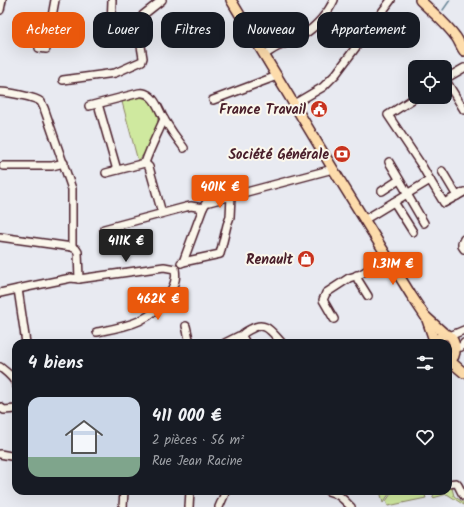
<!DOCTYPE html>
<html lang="fr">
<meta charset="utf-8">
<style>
:root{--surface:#171b24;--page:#242831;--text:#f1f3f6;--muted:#9ea1a6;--accent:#ea580c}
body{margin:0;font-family:Kalam,sans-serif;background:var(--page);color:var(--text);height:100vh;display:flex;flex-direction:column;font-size:15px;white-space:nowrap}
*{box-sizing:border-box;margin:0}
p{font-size:13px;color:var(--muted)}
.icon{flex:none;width:22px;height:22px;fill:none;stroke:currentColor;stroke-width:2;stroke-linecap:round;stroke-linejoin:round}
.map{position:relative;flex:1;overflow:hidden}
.side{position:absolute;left:12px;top:339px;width:440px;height:156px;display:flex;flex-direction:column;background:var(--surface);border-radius:12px;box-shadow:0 4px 16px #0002}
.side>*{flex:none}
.hud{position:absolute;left:12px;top:12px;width:440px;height:36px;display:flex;gap:8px}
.fabs{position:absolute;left:408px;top:60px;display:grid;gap:8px}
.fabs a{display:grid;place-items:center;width:44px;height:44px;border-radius:8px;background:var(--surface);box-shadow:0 4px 16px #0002;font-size:20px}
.price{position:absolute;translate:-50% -34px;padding:0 9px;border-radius:4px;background:var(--accent);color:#fff;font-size:13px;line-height:26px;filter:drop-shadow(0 1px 2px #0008)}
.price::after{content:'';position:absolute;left:50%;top:24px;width:12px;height:9px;margin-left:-6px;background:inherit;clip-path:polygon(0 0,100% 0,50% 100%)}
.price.selected{background:#222;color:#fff}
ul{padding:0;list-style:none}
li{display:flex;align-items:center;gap:12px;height:100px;padding:0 16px}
li span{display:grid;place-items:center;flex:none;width:112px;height:80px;border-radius:12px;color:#555}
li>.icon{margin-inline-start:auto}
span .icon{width:48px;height:48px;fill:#fffc;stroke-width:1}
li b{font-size:17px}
h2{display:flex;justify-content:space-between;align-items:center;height:48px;padding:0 16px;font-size:17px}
.tag{padding:0 14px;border-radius:12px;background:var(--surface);box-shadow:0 4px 16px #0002;font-size:14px;line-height:36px}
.tag.selected{background:var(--accent);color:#fff}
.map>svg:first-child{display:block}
.green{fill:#cfe99f;stroke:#8c8465}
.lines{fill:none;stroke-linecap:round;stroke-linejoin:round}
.stream{stroke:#6d899a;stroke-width:1.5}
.minor-casing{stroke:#4a1f2b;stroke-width:10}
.major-casing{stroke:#4a1f2b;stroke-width:12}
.minor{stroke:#fbf7ec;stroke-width:7}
.major{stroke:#fddcac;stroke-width:9}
.labels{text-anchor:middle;stroke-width:4;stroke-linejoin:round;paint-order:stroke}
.poi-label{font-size:14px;font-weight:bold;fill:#4a1f2b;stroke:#fbf7ec;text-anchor:end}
</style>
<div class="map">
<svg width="464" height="507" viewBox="0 0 464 507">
<rect width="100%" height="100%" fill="#e8eaf1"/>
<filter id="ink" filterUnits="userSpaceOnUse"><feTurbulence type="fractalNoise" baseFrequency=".025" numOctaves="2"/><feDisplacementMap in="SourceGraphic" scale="8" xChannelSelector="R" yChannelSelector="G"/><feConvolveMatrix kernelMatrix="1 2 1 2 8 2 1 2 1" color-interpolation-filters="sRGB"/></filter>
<g filter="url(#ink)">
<g class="green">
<path d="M132,98C135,98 141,97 144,98C155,101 160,116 157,126C154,137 145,154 138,161L122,102Z"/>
<path d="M451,487L452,488L454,496L464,503V505L447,494L433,498V496L436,491H448V488Z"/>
<path d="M380,491H391L383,503Z"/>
<path d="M393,491H423L424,492L426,498L388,506L386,501Z"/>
</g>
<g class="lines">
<path class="stream" d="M443,10L450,0"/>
<g class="minor-casing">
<g id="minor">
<path d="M0,10L2,0"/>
<path d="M105,37L106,31L111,26L112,0"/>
<path d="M39,48L46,49L55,0"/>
<path d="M264,55C269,52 273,49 277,47C286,43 295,40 303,35C316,27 328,13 334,0"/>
<path d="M445,79L464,110"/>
<path d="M445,79L464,68"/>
<path d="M63,80L115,73L142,61L143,58L139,34L143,15L162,0"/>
<path d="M0,92C7,92 36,97 41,102C42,104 43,106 44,108L72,189V247L76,249L78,252L79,279"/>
<path d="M213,100L277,76"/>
<path d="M98,104L117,170"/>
<path d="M294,104L323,87L336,74L391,0"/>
<path d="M89,106L139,93C143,92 148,94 151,97C157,102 160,112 164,119C170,129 177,139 184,148"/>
<path d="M389,162L408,194"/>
<path d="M145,163L149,167L162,213"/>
<path d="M145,163C150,148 158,133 164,119"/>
<path d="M3,166H52L64,163"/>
<path d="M442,171L457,196"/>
<path d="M106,173L145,163"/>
<path d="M430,180L444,203L464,192"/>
<path d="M382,191L399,180"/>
<path d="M407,194L424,223"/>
<path d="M394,202L413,232"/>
<path d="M364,220L430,180L422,166L388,115L416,97"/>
<path d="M104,229L186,207L191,206L203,208L206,203L209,202L333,169"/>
<path d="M0,237L72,247"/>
<path d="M464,239L462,243V246L464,249"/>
<path d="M183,262L220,254L227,225L230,217L231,196"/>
<path d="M181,263L183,262L203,208"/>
<path d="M357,275L358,280L368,296"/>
<path d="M18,289L26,343"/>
<path d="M0,293L27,287L71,278L79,279L164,267L175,269"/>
<path d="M334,319L323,300L326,293L349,278L359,275L388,258"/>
<path d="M186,326L190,343"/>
<path d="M97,332C127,326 151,323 168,295C174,286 177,279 175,269"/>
<path d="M452,335L464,330"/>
<path d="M241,336C244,332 247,331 251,329C266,320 272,333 282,343"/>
<path d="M225,343L239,336L243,338L246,343"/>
<path d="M461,347L464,343"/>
<path d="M0,367C6,372 14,377 16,385"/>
<path d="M0,407L4,410L16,409"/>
<path d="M0,454L16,457"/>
<path d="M448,484L456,483C460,486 460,492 464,496"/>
<path d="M328,491C338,493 344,500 351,507"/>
<path d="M123,507L124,491"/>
<path d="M189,507L190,491"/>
<path d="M219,507L226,491"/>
</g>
</g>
<g class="major-casing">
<g id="major">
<path d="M231,0L333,169L411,295L425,316L446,335"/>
<path d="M420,0C432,12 446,23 456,37C459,41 461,47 464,51"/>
<path d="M426,317L435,343"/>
<path d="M436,343C450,317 464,357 448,361"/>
<path d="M450,361L464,373"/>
</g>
</g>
<use href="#minor" class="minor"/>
<use href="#major" class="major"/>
</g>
</g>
<defs>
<g id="civic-disc" transform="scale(0.9)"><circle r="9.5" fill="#c8321e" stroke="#fbf7ec"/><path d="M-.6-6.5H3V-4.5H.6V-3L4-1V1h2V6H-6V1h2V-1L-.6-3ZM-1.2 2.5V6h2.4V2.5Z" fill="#fff"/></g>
<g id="bank-disc" transform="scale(0.9)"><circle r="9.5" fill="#c8321e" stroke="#fbf7ec"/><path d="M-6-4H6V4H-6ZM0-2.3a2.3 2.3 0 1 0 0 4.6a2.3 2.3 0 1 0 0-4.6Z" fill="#fff"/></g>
<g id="shop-disc" transform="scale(0.9)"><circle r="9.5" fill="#c8321e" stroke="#fbf7ec"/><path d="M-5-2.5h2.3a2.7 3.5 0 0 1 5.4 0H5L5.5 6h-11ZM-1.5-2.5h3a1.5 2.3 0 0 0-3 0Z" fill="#fff"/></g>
</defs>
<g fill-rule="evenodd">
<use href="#civic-disc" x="319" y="109"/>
<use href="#bank-disc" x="342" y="154"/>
<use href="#shop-disc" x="306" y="259"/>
</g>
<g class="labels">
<g class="poi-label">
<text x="306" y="114">France Travail</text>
<text x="329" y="159">Société Générale</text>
<text x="293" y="264">Renault</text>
</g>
</g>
</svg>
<div class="fabs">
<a><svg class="icon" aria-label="locate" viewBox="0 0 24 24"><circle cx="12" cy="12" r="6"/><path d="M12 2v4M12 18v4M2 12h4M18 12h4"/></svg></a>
</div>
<b class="price" style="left:220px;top:209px">401K €</b>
<b class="price selected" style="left:126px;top:263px">411K €</b>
<b class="price" style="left:393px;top:286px">1.31M €</b>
<b class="price" style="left:158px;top:321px">462K €</b>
<div class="hud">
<a class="tag selected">Acheter</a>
<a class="tag">Louer</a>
<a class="tag">Filtres</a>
<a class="tag">Nouveau</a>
<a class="tag">Appartement</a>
</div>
<section class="side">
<h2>4 biens<svg class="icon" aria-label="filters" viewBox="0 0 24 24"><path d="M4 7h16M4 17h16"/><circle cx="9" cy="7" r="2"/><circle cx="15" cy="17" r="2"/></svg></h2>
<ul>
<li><span style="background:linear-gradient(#c9d6e8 75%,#7fa58c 0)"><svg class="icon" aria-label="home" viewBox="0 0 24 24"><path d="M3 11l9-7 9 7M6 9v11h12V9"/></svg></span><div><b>411 000 €</b><p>2 pièces · 56 m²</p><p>Rue Jean Racine</p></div><svg class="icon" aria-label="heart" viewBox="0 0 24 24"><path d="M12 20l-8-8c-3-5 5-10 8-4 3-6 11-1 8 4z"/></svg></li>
</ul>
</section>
</div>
